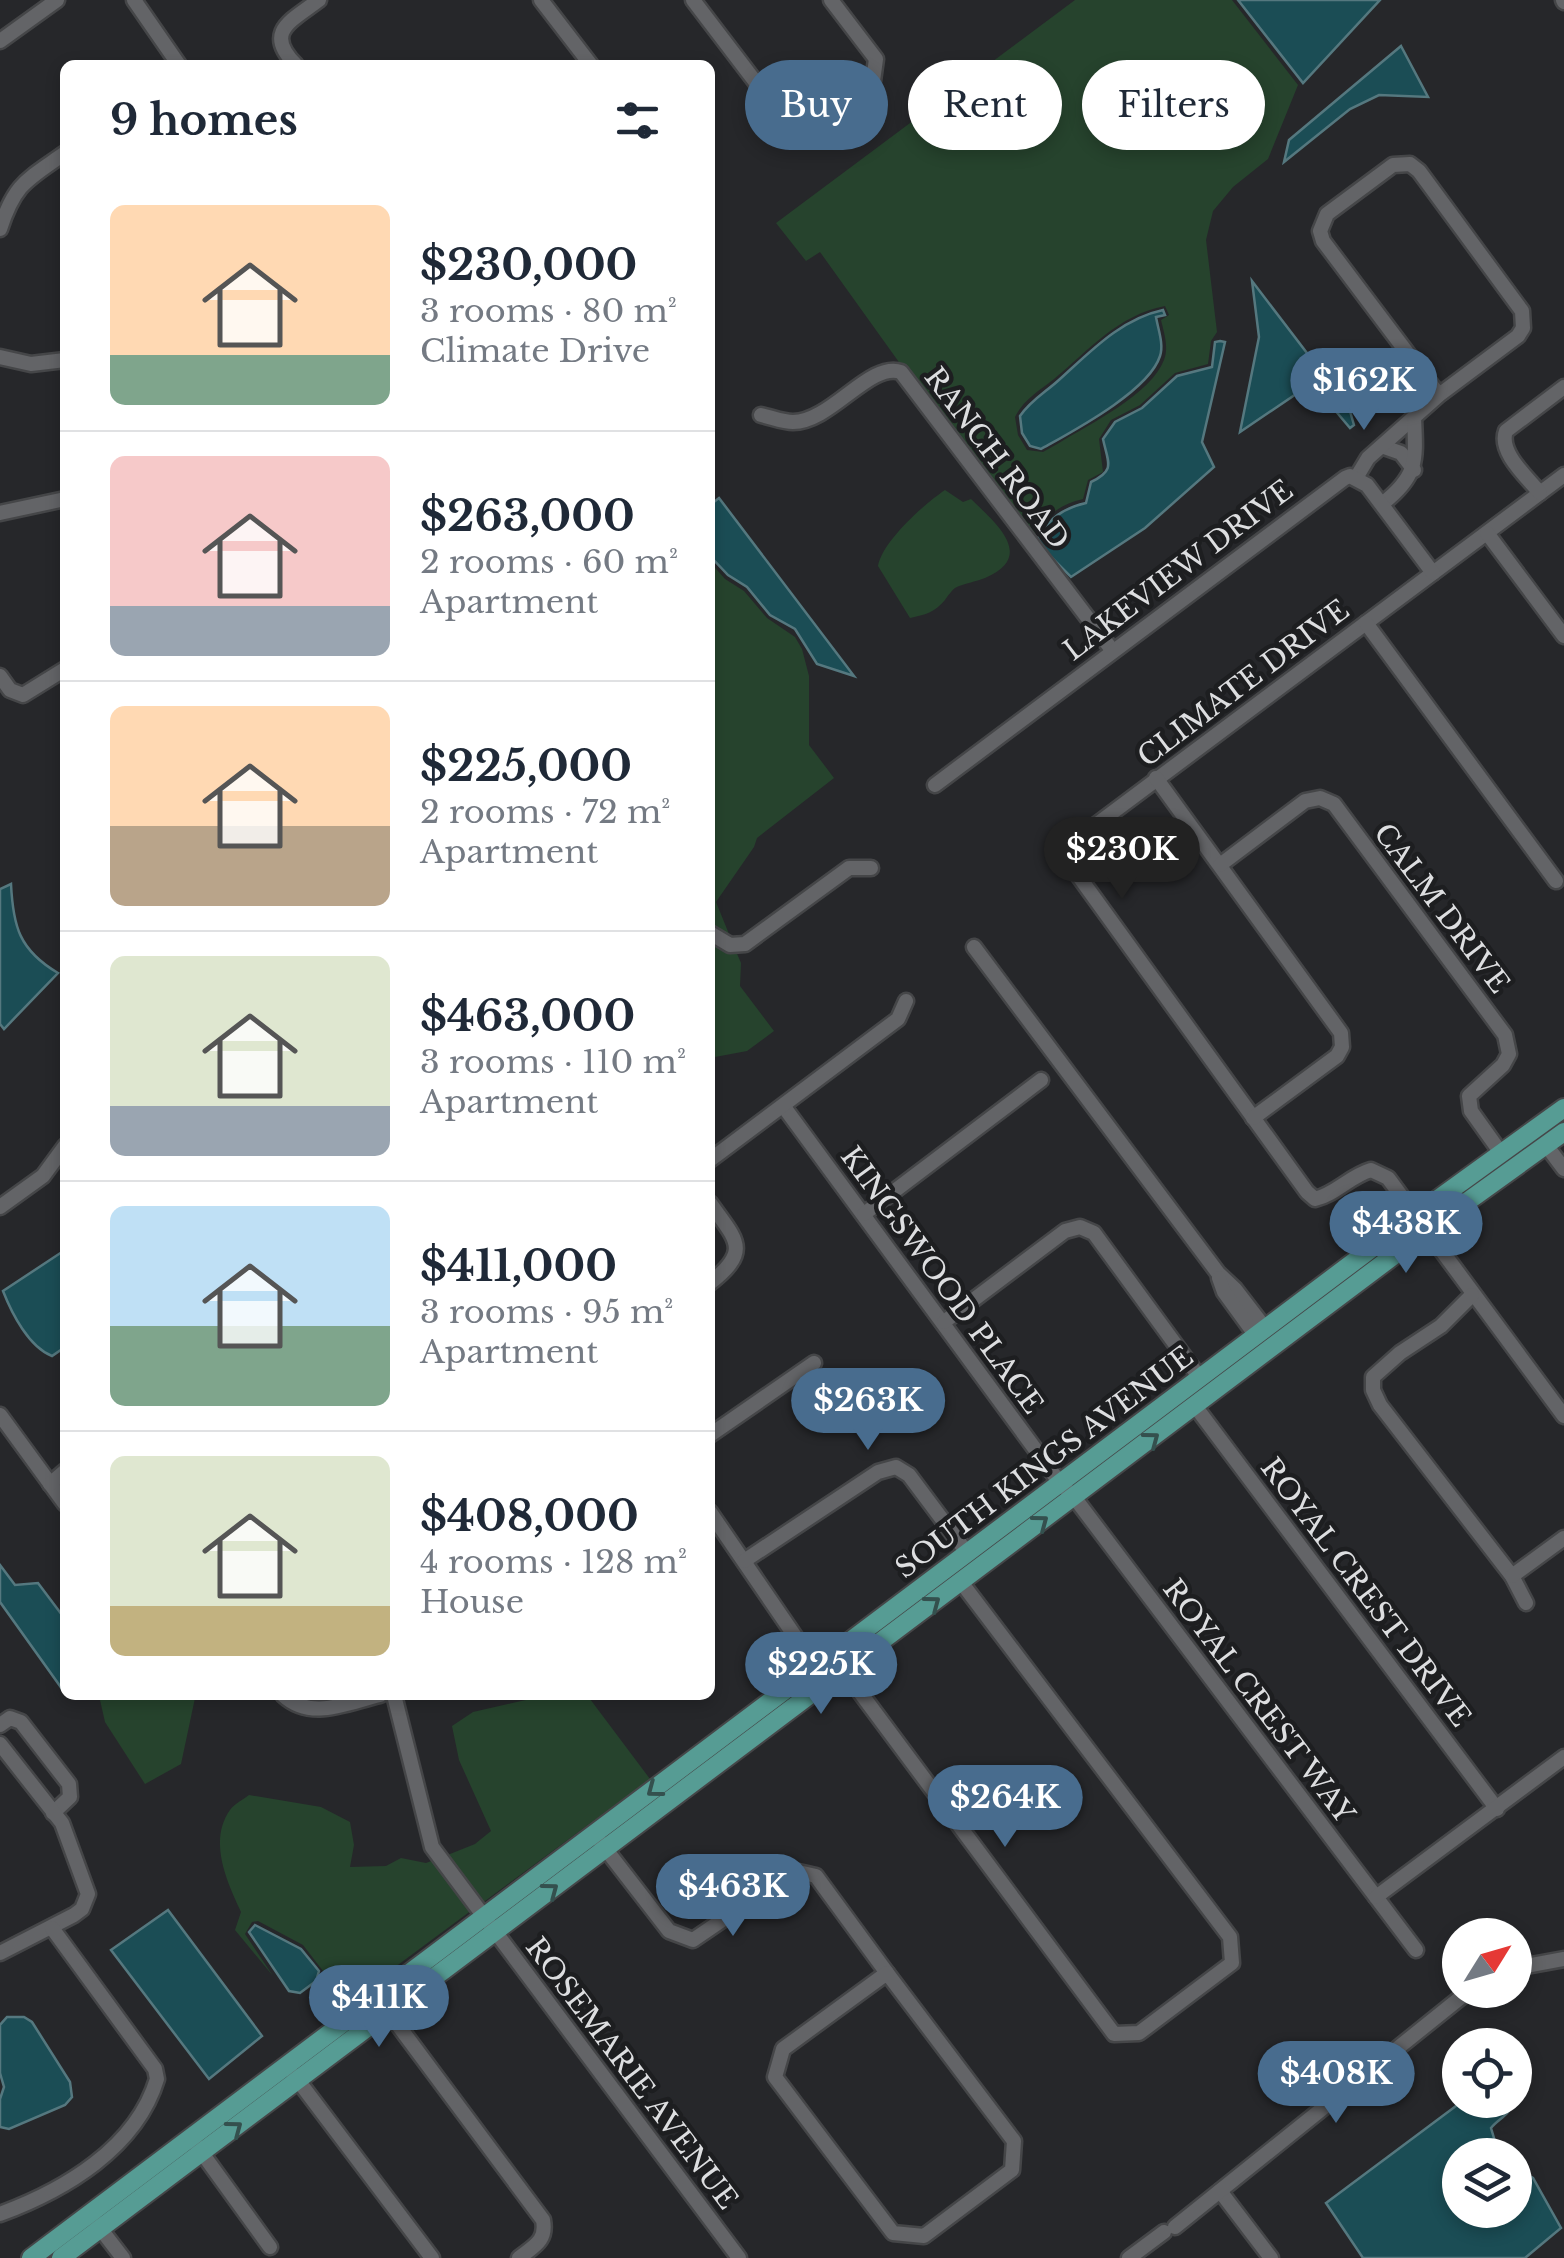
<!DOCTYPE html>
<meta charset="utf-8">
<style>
:root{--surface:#fff;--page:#f6f6f7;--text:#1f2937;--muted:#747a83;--line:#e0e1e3;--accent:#486c8e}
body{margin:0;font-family:"Libre Baskerville",serif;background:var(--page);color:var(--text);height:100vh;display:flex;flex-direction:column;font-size:38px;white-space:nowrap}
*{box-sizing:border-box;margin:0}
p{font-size:32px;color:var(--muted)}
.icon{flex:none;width:55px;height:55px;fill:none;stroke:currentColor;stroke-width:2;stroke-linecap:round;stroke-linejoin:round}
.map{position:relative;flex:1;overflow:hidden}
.side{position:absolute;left:60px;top:60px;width:655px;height:1640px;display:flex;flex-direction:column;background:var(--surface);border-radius:15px;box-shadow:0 5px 15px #0003}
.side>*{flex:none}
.banner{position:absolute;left:745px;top:60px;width:668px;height:90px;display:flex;gap:20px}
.needle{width:65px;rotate:53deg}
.tools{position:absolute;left:1442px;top:1918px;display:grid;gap:20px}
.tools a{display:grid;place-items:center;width:90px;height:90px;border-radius:50%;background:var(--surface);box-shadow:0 5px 15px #0003;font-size:50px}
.price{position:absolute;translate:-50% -85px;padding:0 22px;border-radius:35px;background:var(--accent);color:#fff;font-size:32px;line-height:65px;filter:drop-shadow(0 2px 5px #0008)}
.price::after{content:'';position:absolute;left:50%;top:60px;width:30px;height:22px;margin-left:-15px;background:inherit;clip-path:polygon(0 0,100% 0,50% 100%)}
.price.selected{background:#222;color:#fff}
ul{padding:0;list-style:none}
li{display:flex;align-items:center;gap:30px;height:250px;padding:0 50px}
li+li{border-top:2px solid var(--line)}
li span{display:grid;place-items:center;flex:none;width:280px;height:200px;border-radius:15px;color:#555}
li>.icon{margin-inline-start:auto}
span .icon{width:120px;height:120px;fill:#fffc;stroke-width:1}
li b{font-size:42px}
h2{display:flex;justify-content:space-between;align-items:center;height:120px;padding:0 50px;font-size:42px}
.pill{padding:0 35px;border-radius:45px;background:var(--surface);box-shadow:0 5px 15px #0003;font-size:35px;line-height:90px}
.pill.selected{background:var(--accent);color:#fff}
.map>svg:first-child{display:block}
.green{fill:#26432d;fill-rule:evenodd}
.water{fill:#1b4d55;stroke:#55787f;stroke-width:2.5}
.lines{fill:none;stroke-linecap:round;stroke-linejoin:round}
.minor-casing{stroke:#454648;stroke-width:19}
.major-casing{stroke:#454648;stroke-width:22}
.minor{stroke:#636467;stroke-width:14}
.major{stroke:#569c94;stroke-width:18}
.oneway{stroke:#34504e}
.labels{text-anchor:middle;stroke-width:9;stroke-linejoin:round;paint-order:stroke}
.street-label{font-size:28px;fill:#dddee0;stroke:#1d1e20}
</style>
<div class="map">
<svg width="1564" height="2258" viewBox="0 0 1564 2258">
<rect width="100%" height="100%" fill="#26272a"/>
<g class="green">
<path d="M1075,0H1232L1298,85L1268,159L1233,187L1213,211L1206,240L1217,332L1211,341L1208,364L1175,373L1140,405L1111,420L1099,439L1103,472L1088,480L1083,499C1059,504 1045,517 1033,537L901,365L820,252L806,261L776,223ZM1165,306L1169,315L1161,320C1164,333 1169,347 1164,360C1151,394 1090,424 1059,443L1043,452L1027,450L1018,435L1015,417C1024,399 1039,391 1054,379C1089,350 1118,315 1165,306Z"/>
<path d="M945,490L963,502L971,499C993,521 1038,556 985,578C976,582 964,583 955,588C953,589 946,598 945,600C935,612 925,615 910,618L878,566C882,542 924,504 945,490Z"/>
<path d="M710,562L725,579L744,591L767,618L795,637L802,649L809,676V745L834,778L757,838L754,847L716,902L731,939L710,926Z"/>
<path d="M710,939L735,949L741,963L740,986L774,1031L747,1051L715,1057L710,1055Z"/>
<path d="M112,1695H191L195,1698L181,1764L145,1784L105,1722L100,1700Z"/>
<path d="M548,1695H587L650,1779L481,1904L445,1856L475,1844L491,1831L459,1760L452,1726L473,1712Z"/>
<path d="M249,1795L321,1807L350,1822L354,1845L350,1867L386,1866L401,1858L426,1863L434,1860L472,1910L321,2022L315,2006L323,1971L303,1945L258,1921L252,1922L245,1934L273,1976L235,1930L241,1912C227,1882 208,1841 230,1810C234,1804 244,1799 249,1795Z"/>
</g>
<g class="water">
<path d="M1238,0H1380L1303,83Z"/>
<path d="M1401,46L1428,97L1379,95L1350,109L1284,162L1289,140Z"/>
<path d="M1252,281L1349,408L1354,425L1350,428L1318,390L1308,386L1240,432L1259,337Z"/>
<path d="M1163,310L1165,315L1156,317C1158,329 1164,344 1160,356C1149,391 1073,431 1041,449L1030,446L1022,433L1020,416C1031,400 1046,392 1060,379C1091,351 1121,319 1163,310Z"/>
<path d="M1220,341L1225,342L1202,442L1214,467L1145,528L1071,577L1042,548L1038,538C1049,518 1064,508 1086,503L1091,482C1116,470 1108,463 1103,439L1115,422L1142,408L1177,376L1212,367L1215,342Z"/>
<path d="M719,498L854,676L817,664L795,629L770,615L747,587L728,575L710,556V505Z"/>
<path d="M11,884C13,926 19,950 58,973L4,1029L0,1024V889Z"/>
<path d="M65,1250V1347L52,1356C29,1347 12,1314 3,1291Z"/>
<path d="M0,1565L15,1585L38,1583L65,1619V1693L0,1602Z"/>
<path d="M168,1910L262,2036L209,2079L111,1950Z"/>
<path d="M255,1925L301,1949L319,1971L316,1981L300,1993L289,1991L249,1932Z"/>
<path d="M7,2017H24L32,2022L70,2082L72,2097L65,2105L9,2129L0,2127V2099L4,2087L0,2073V2025Z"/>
<path d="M1464,2100H1513C1511,2115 1499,2118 1491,2128L1499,2155H1460V2210H1515V2168L1533,2178L1561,2228L1525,2258H1363L1326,2203Z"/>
</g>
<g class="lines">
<g class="minor-casing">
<g id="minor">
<path d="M134,0L179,65"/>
<path d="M541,0L591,65"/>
<path d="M693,0L786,122L806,128L822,120L873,81L876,59L831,0"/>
<path d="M1563,0L1564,2"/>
<path d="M0,41L57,0"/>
<path d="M296,65C263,32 291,21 319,0"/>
<path d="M0,229C15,183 27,180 65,153"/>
<path d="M0,357L31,364L65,360"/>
<path d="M761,415C771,417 783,422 793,422C831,422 870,361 901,372L1112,650"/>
<path d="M1384,447L1401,453L1414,470"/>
<path d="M1564,475L1077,839L1071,845L1067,860L1307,1192L1315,1199C1336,1194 1350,1176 1371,1170L1388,1178L1564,1416"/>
<path d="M1356,478L1368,458L1439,395L1323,241L1320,231L1327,214L1393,165L1410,164L1419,171L1522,311L1523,328L1518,336L1439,395"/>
<path d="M1540,493C1527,477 1498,452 1506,431L1564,387"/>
<path d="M1382,504C1418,476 1416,461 1414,418"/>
<path d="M0,513L65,499"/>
<path d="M1487,533L1564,636"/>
<path d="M1366,623L1556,881"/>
<path d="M0,676L10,690L23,695L65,669"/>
<path d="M1156,778L1341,1033L1342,1047L1337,1056L1253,1118"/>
<path d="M935,785L1345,478L1350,476L1367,485L1433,573"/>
<path d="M1220,865L1305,801L1320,798L1334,804L1505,1035L1509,1054L1503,1065L1469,1096L1471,1111L1501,1153"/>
<path d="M710,933L730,945L745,944L849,868H871"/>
<path d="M974,947L1218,1273L1235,1289L1265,1328"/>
<path d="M784,1107L1060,1483L1074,1497L1416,1950"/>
<path d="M1546,1145L1564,1169"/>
<path d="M710,1160L898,1019L906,1001"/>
<path d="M710,1203C736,1240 752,1250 710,1283"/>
<path d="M0,1207L43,1176L65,1146"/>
<path d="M864,1214L1041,1080"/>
<path d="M1219,1278L1224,1292L1256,1336"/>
<path d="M1472,1295L1441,1326L1400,1353L1373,1377V1390L1380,1405L1512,1576L1526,1603"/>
<path d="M944,1322L1065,1231L1080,1227L1094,1233L1200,1378"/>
<path d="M1195,1406L1497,1809"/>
<path d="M0,1415L65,1504"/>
<path d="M710,1435L814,1363"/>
<path d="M50,1484L65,1471"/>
<path d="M710,1512L827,1683"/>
<path d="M744,1561L878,1472L896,1467L909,1475L968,1554"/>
<path d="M1512,1576L1564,1538"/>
<path d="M839,1664L1114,2034L1139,2033L1232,1963L1230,1937L961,1582"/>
<path d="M283,1695C311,1721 346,1703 380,1695"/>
<path d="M394,1695L432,1847L739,2258"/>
<path d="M0,1725L10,1718L21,1722L69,1784L70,1797L53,1813"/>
<path d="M0,1744L62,1823L88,1894L82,1909L74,1915L0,1953"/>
<path d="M601,1843L669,1931L693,1940L794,1871L816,1876L887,1973"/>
<path d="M1376,1897L1564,1757"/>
<path d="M1515,1968L1564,1959"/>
<path d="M887,1973L1014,2141L1012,2170L924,2236L893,2233L775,2077L783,2049Z"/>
<path d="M389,2013L543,2220C547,2241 534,2246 519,2258"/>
<path d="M294,2075L432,2258"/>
<path d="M197,2146L270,2247"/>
<path d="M1220,2191L1271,2258"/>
<path d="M0,2214C65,2190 136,2148 157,2079L155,2069L52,1928"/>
<path d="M96,2223L123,2258"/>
<path d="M1175,2227L1470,1990"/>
<path d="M1129,2258L1164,2232"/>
</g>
</g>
<g class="major-casing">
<g id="major">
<path d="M31,2258L1416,1215L1564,1108"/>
<path d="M61,2258L1425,1232L1564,1132"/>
</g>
</g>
<use href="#minor" class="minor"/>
<use href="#major" class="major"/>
</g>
<defs><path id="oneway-chevron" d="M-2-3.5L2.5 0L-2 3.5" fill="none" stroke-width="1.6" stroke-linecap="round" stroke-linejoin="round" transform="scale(2.5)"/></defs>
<g class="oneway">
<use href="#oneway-chevron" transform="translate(1152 1439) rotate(-37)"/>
<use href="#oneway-chevron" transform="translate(1041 1522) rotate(-37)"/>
<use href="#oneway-chevron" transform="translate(933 1603) rotate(-37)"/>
<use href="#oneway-chevron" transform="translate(654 1790) rotate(143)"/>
<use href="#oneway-chevron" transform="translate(551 1890) rotate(-37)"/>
<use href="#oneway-chevron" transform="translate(235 2128) rotate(-37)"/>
</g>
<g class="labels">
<g class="street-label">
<text transform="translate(997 458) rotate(53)" y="10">RANCH ROAD</text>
<text transform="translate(1178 570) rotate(-37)" y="10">LAKEVIEW DRIVE</text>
<text transform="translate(1243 683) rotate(-37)" y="10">CLIMATE DRIVE</text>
<text transform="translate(1442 908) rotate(53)" y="10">CALM DRIVE</text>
<text transform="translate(942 1280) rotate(54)" y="10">KINGSWOOD PLACE</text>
<text transform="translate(1044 1462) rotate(-37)" y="10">SOUTH KINGS AVENUE</text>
<text transform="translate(1366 1592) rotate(53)" y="10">ROYAL CREST DRIVE</text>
<text transform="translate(1259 1701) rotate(53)" y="10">ROYAL CREST WAY</text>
<text transform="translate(632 2073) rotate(53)" y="10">ROSEMARIE AVENUE</text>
</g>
</g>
</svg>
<div class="tools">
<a><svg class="needle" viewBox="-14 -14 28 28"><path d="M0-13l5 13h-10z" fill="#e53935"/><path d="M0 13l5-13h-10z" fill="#747a83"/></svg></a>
<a><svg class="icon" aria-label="locate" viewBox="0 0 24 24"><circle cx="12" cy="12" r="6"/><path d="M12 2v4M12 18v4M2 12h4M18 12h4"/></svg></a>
<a><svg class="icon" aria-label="layers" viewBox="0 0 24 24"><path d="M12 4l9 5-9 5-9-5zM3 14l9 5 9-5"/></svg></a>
</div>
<b class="price" style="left:1364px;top:433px">$162K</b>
<b class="price selected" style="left:1122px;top:902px">$230K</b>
<b class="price" style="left:1406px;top:1276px">$438K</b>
<b class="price" style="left:868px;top:1453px">$263K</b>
<b class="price" style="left:821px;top:1717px">$225K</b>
<b class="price" style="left:1005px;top:1850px">$264K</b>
<b class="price" style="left:733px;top:1939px">$463K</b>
<b class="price" style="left:379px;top:2050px">$411K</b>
<b class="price" style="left:1336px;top:2126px">$408K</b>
<div class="banner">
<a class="pill selected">Buy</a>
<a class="pill">Rent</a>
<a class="pill">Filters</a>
</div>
<section class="side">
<h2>9 homes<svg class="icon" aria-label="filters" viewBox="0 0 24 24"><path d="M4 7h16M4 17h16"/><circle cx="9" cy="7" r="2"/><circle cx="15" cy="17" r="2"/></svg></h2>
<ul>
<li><span style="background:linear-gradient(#ffd9b3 75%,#7fa58c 0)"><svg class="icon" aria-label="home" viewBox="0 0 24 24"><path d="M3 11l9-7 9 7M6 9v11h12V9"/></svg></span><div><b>$230,000</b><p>3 rooms · 80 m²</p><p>Climate Drive</p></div></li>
<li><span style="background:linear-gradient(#f6c9c9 75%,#9aa5b1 0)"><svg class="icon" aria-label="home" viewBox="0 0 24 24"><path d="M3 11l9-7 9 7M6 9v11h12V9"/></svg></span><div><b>$263,000</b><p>2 rooms · 60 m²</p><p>Apartment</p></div></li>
<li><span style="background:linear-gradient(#ffd9b3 60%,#b9a48a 0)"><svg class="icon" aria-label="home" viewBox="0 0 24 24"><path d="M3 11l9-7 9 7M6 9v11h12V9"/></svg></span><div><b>$225,000</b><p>2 rooms · 72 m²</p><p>Apartment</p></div></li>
<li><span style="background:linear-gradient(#dfe7d0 75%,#9aa5b1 0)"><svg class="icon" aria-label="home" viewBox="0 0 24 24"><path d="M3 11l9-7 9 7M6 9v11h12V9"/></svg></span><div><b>$463,000</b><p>3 rooms · 110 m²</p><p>Apartment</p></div></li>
<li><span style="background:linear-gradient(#bfe0f5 60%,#7fa58c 0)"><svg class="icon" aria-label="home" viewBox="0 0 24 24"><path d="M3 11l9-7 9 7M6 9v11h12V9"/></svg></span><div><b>$411,000</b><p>3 rooms · 95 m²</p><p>Apartment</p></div></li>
<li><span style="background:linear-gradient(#dfe7d0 75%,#c2b280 0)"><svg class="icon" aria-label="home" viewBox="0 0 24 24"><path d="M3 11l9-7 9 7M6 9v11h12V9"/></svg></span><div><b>$408,000</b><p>4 rooms · 128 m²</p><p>House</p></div></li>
</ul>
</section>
</div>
